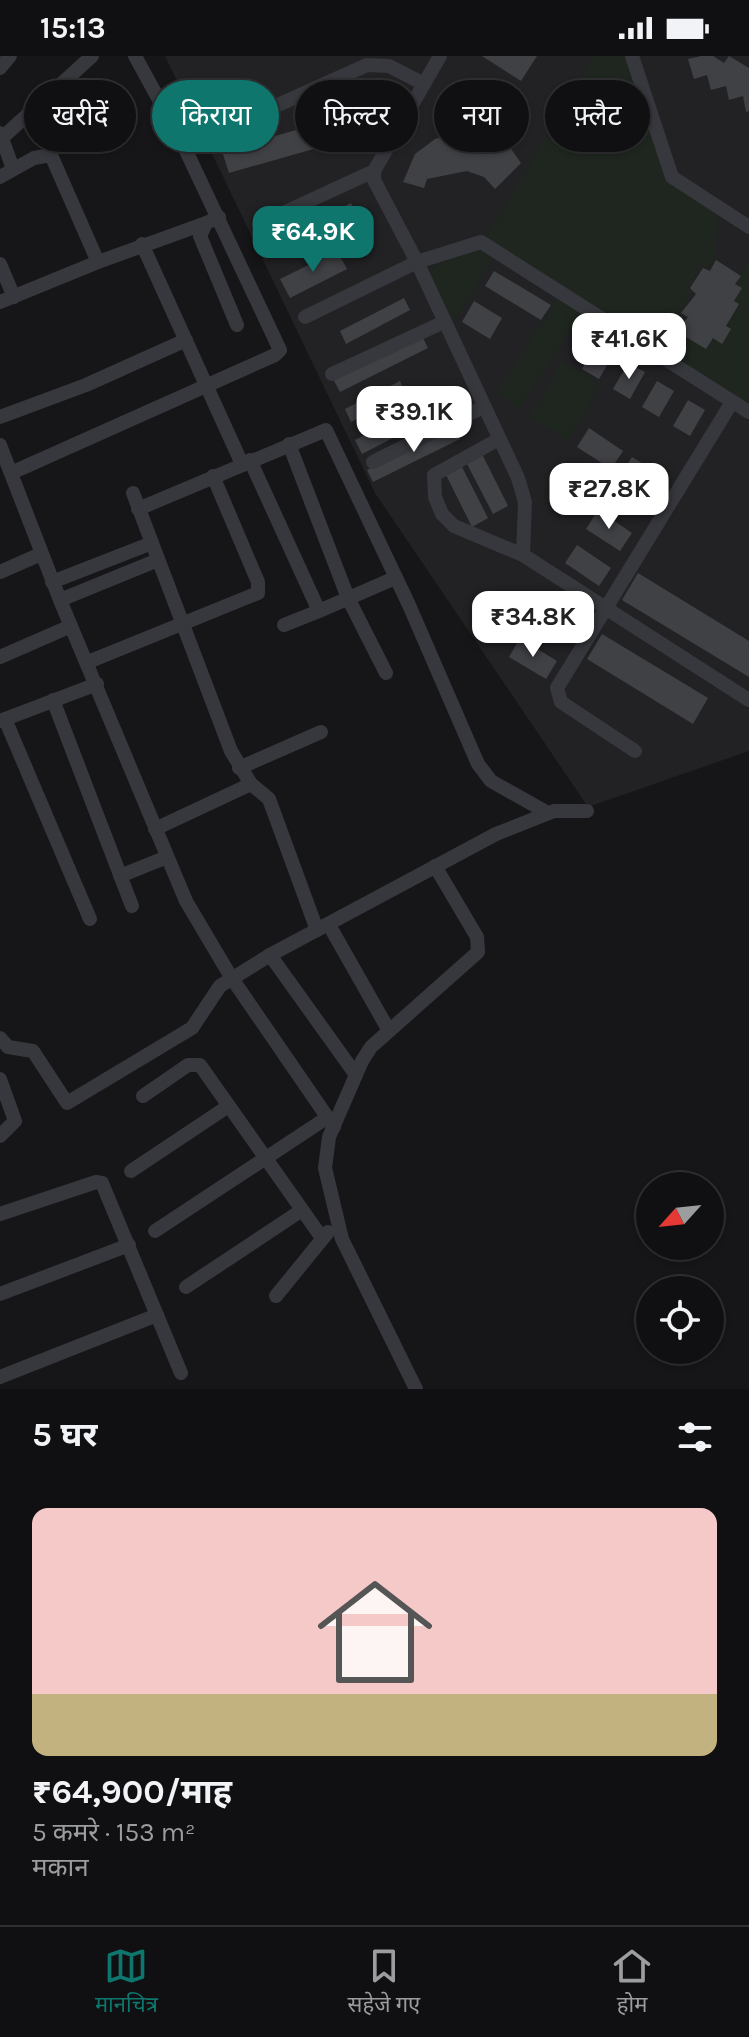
<!DOCTYPE html>
<html lang="hi">
<meta charset="utf-8">
<style>
:root{--surface:#101012;--page:#1e1e20;--text:#f1f3f6;--muted:#9c9d9f;--line:#303032;--accent:#0f766e}
body{margin:0;font-family:Karla,"Noto Sans Devanagari",sans-serif;background:var(--page);color:var(--text);height:100vh;display:flex;flex-direction:column;font-size:30px;white-space:nowrap}
*{box-sizing:border-box;margin:0}
p{font-size:26px;color:var(--muted)}
.icon{flex:none;width:44px;height:44px;fill:none;stroke:currentColor;stroke-width:2;stroke-linecap:round;stroke-linejoin:round}
.map{position:relative;height:1333px;overflow:hidden}
.sheet{display:flex;flex-direction:column;background:var(--surface);flex:1}
.sheet>*{flex:none}
.hud{position:absolute;left:24px;top:24px;width:702px;height:72px;display:flex;gap:16px}
.needle{width:52px;rotate:243deg}
.controls{position:absolute;left:636px;top:1116px;display:grid;gap:16px}
.controls a{display:grid;place-items:center;width:88px;height:88px;border-radius:50%;background:var(--surface);box-shadow:0 2px 6px #0004,0 0 0 2px var(--line);font-size:40px}
.price{position:absolute;translate:-50% -68px;padding:0 18px;border-radius:16px;background:#fff;color:#222;font-size:26px;line-height:52px;filter:drop-shadow(0 2px 4px #0008)}
.price::after{content:'';position:absolute;left:50%;top:48px;width:24px;height:18px;margin-left:-12px;background:inherit;clip-path:polygon(0 0,100% 0,50% 100%)}
.price.selected{background:var(--accent);color:#fff}
ul{padding:0;list-style:none}
li{display:grid;align-content:center;gap:16px;height:424px;padding:0 32px}
li span{display:grid;place-items:center;height:248px;border-radius:16px;color:#555}
li>.icon{margin-inline-start:auto}
span .icon{width:144px;height:144px;fill:#fffc;stroke-width:1}
li b{font-size:34px}
h2{display:flex;justify-content:space-between;align-items:center;height:96px;padding:0 32px;font-size:34px}
.pill{padding:0 28px;border-radius:36px;background:var(--surface);box-shadow:0 2px 6px #0004,0 0 0 2px var(--line);font-size:28px;line-height:72px}
.pill.selected{background:var(--accent);color:#fff}
.status{display:flex;justify-content:space-between;align-items:center;height:56px;padding:0 40px;background:var(--surface);direction:ltr}
.status svg{height:22px;fill:currentColor}
.menu{display:flex;justify-content:space-around;align-items:center;height:112px;border-top:2px solid var(--line);background:var(--surface);font-size:22px;color:var(--muted)}
.menu a{display:grid;justify-items:center;gap:4px}
.menu .selected{color:var(--accent)}
.map>svg:first-child{display:block}
.built{fill:#222225}
.green{fill:#1e261f}
.building{fill:#404145}
.lines{fill:none;stroke-linecap:round;stroke-linejoin:round}
.minor{stroke:#37383d;stroke-width:14}
</style>
<div class="status"><b>15:13</b><svg viewBox="0 0 49 12"><path d="M0 12V9h3v3zM5 12V6h3v6zM10 12V3h3v9zM15 12V0h3v12zM26 1h20v11H26zM47 4h2v5h-2z"/></svg></div>
<div class="map">
<svg width="749" height="1333" viewBox="0 0 749 1333">
<rect width="100%" height="100%" fill="#161618"/>
<path class="built" d="M165,0H749V695L588,751L375,437Z"/>
<g class="green">
<path d="M594,0H626L665,123L718,157L715,202L708,213L701,210L687,232L692,236L678,258L684,262L680,274L724,270L732,230L749,205V354L485,184Z"/>
<path d="M476,191L494,202L453,266L428,214Z"/>
<path d="M558,242L582,258L519,353L495,337Z"/>
<path d="M563,305L601,329L567,385L529,362Z"/>
</g>
<g class="building">
<path d="M482,0H537L521,25Z"/>
<path d="M701,0H713L724,7L729,0L749,12V55L746,56L743,40L729,44L726,30L711,34L707,19L694,23L688,3Z"/>
<path d="M317,68L324,90L229,117L222,95Z"/>
<path d="M460,75L483,77L507,87L521,107L495,133L484,121L467,115L427,123L424,132L403,126L415,98L435,83Z"/>
<path d="M351,147L358,162L302,191L295,176Z"/>
<path d="M337,195L347,213L290,242L280,223Z"/>
<path d="M716,204L741,220L735,228L742,232L734,245L739,248L726,270L731,273L722,288L713,282L706,293L676,275L688,261L681,257L696,238L690,232L703,212L710,215Z"/>
<path d="M494,215L551,249L541,264L485,230Z"/>
<path d="M404,242L410,254L346,288L340,275Z"/>
<path d="M474,245L502,262L490,283L462,266Z"/>
<path d="M421,278L428,292L340,336L333,323Z"/>
<path d="M597,287L614,297L599,323L582,313Z"/>
<path d="M628,307L645,316L630,343L613,333Z"/>
<path d="M400,325L406,338L351,366L345,353Z"/>
<path d="M657,325L674,335L659,361L642,351Z"/>
<path d="M444,339L451,352L362,398L355,384Z"/>
<path d="M688,344L705,354L690,380L673,370Z"/>
<path d="M454,371L460,383L373,426L367,414Z"/>
<path d="M589,372L623,395L611,413L577,391Z"/>
<path d="M482,398L508,450L493,458L466,406Z"/>
<path d="M632,401L667,423L655,442L620,419Z"/>
<path d="M462,411L488,462L472,471L446,419Z"/>
<path d="M598,454L632,477L620,495L586,473Z"/>
<path d="M577,489L611,512L599,530L565,507Z"/>
<path d="M638,517L749,585V621L622,544Z"/>
<path d="M485,536L521,556L511,573L476,553Z"/>
<path d="M602,578L708,642L693,668L587,603Z"/>
<path d="M520,582L557,605L546,623L509,601Z"/>
</g>
<g class="lines">
<g class="minor">
<path d="M440,0L374,115V124L417,206L518,422L525,446L523,499"/>
<path d="M632,0L672,121L749,171"/>
<path d="M0,12L10,0"/>
<path d="M229,71L367,9L389,10L424,28"/>
<path d="M0,77L13,113"/>
<path d="M2,82L92,0"/>
<path d="M0,121L34,102L51,99L98,206L0,246"/>
<path d="M219,161L206,167L200,180L237,269"/>
<path d="M259,168L374,115"/>
<path d="M142,188L242,408"/>
<path d="M98,206L206,167"/>
<path d="M0,208L14,241"/>
<path d="M305,261L417,206L481,186L749,356"/>
<path d="M332,318L444,266"/>
<path d="M0,361L86,329L186,284"/>
<path d="M499,383L434,419L435,441L442,458L454,470L523,499L749,644"/>
<path d="M289,388L348,542L386,617"/>
<path d="M0,389L60,544L186,845L231,921L334,1071"/>
<path d="M250,404L319,555L395,522"/>
<path d="M373,406L483,351"/>
<path d="M11,417L275,299L280,294L181,84L135,0"/>
<path d="M133,437L231,695L251,728L269,743L317,874"/>
<path d="M138,453L326,374L409,549L478,708L491,725L548,757"/>
<path d="M0,516L41,498"/>
<path d="M52,526L152,487"/>
<path d="M60,544L158,504"/>
<path d="M284,569L319,555"/>
<path d="M0,601L71,570"/>
<path d="M88,606L258,537V526L213,420"/>
<path d="M53,644L132,850"/>
<path d="M5,663L90,863"/>
<path d="M0,665L97,628"/>
<path d="M635,695L561,646L557,632L732,346"/>
<path d="M239,712L321,676"/>
<path d="M155,773L251,728"/>
<path d="M120,820L167,801"/>
<path d="M329,869L388,973"/>
<path d="M270,899L356,1019"/>
<path d="M0,982L8,991L33,995L67,1047L192,972L220,930L270,899L496,778L554,755H587"/>
<path d="M0,1023L15,1065L0,1080"/>
<path d="M143,1040L188,1009H200L322,1182"/>
<path d="M131,1115L227,1051"/>
<path d="M0,1158L96,1126L102,1127L181,1317"/>
<path d="M155,1175L328,1061"/>
<path d="M186,1231L302,1154"/>
<path d="M0,1238L129,1189"/>
<path d="M276,1240L328,1176"/>
<path d="M0,1321L157,1259"/>
<path d="M416,1333L342,1183L325,1112L329,1081L362,1005L371,991L478,896L477,881L435,810"/>
</g>
</g>
</svg>
<div class="controls">
<a><svg class="needle" viewBox="-14 -14 28 28"><path d="M0-13l5 13h-10z" fill="#e53935"/><path d="M0 13l5-13h-10z" fill="#9c9d9f"/></svg></a>
<a><svg class="icon" aria-label="locate" viewBox="0 0 24 24"><circle cx="12" cy="12" r="6"/><path d="M12 2v4M12 18v4M2 12h4M18 12h4"/></svg></a>
</div>
<b class="price selected" style="left:313px;top:218px">₹64.9K</b>
<b class="price" style="left:629px;top:325px">₹41.6K</b>
<b class="price" style="left:414px;top:398px">₹39.1K</b>
<b class="price" style="left:609px;top:475px">₹27.8K</b>
<b class="price" style="left:533px;top:603px">₹34.8K</b>
<div class="hud">
<a class="pill">खरीदें</a>
<a class="pill selected">किराया</a>
<a class="pill">फ़िल्टर</a>
<a class="pill">नया</a>
<a class="pill">फ़्लैट</a>
</div>
</div>
<section class="sheet">
<h2>5 घर<svg class="icon" aria-label="filters" viewBox="0 0 24 24"><path d="M4 7h16M4 17h16"/><circle cx="9" cy="7" r="2"/><circle cx="15" cy="17" r="2"/></svg></h2>
<ul>
<li><span style="background:linear-gradient(#f6c9c9 75%,#c2b280 0)"><svg class="icon" aria-label="home" viewBox="0 0 24 24"><path d="M3 11l9-7 9 7M6 9v11h12V9"/></svg></span><div><b>₹64,900/माह</b><p>5 कमरे · 153 m²</p><p>मकान</p></div></li>
</ul>
</section>
<nav class="menu">
<a class="selected"><svg class="icon" aria-label="map" viewBox="0 0 24 24"><path d="M3 6l6-2 6 2 6-2v14l-6 2-6-2-6 2zM9 4v14M15 6v14"/></svg>मानचित्र</a>
<a><svg class="icon" aria-label="saved" viewBox="0 0 24 24"><path d="M7 4h10v16l-5-4-5 4z"/></svg>सहेजे गए</a>
<a><svg class="icon" aria-label="home" viewBox="0 0 24 24"><path d="M3 11l9-7 9 7M6 9v11h12V9"/></svg>होम</a>
</nav>
